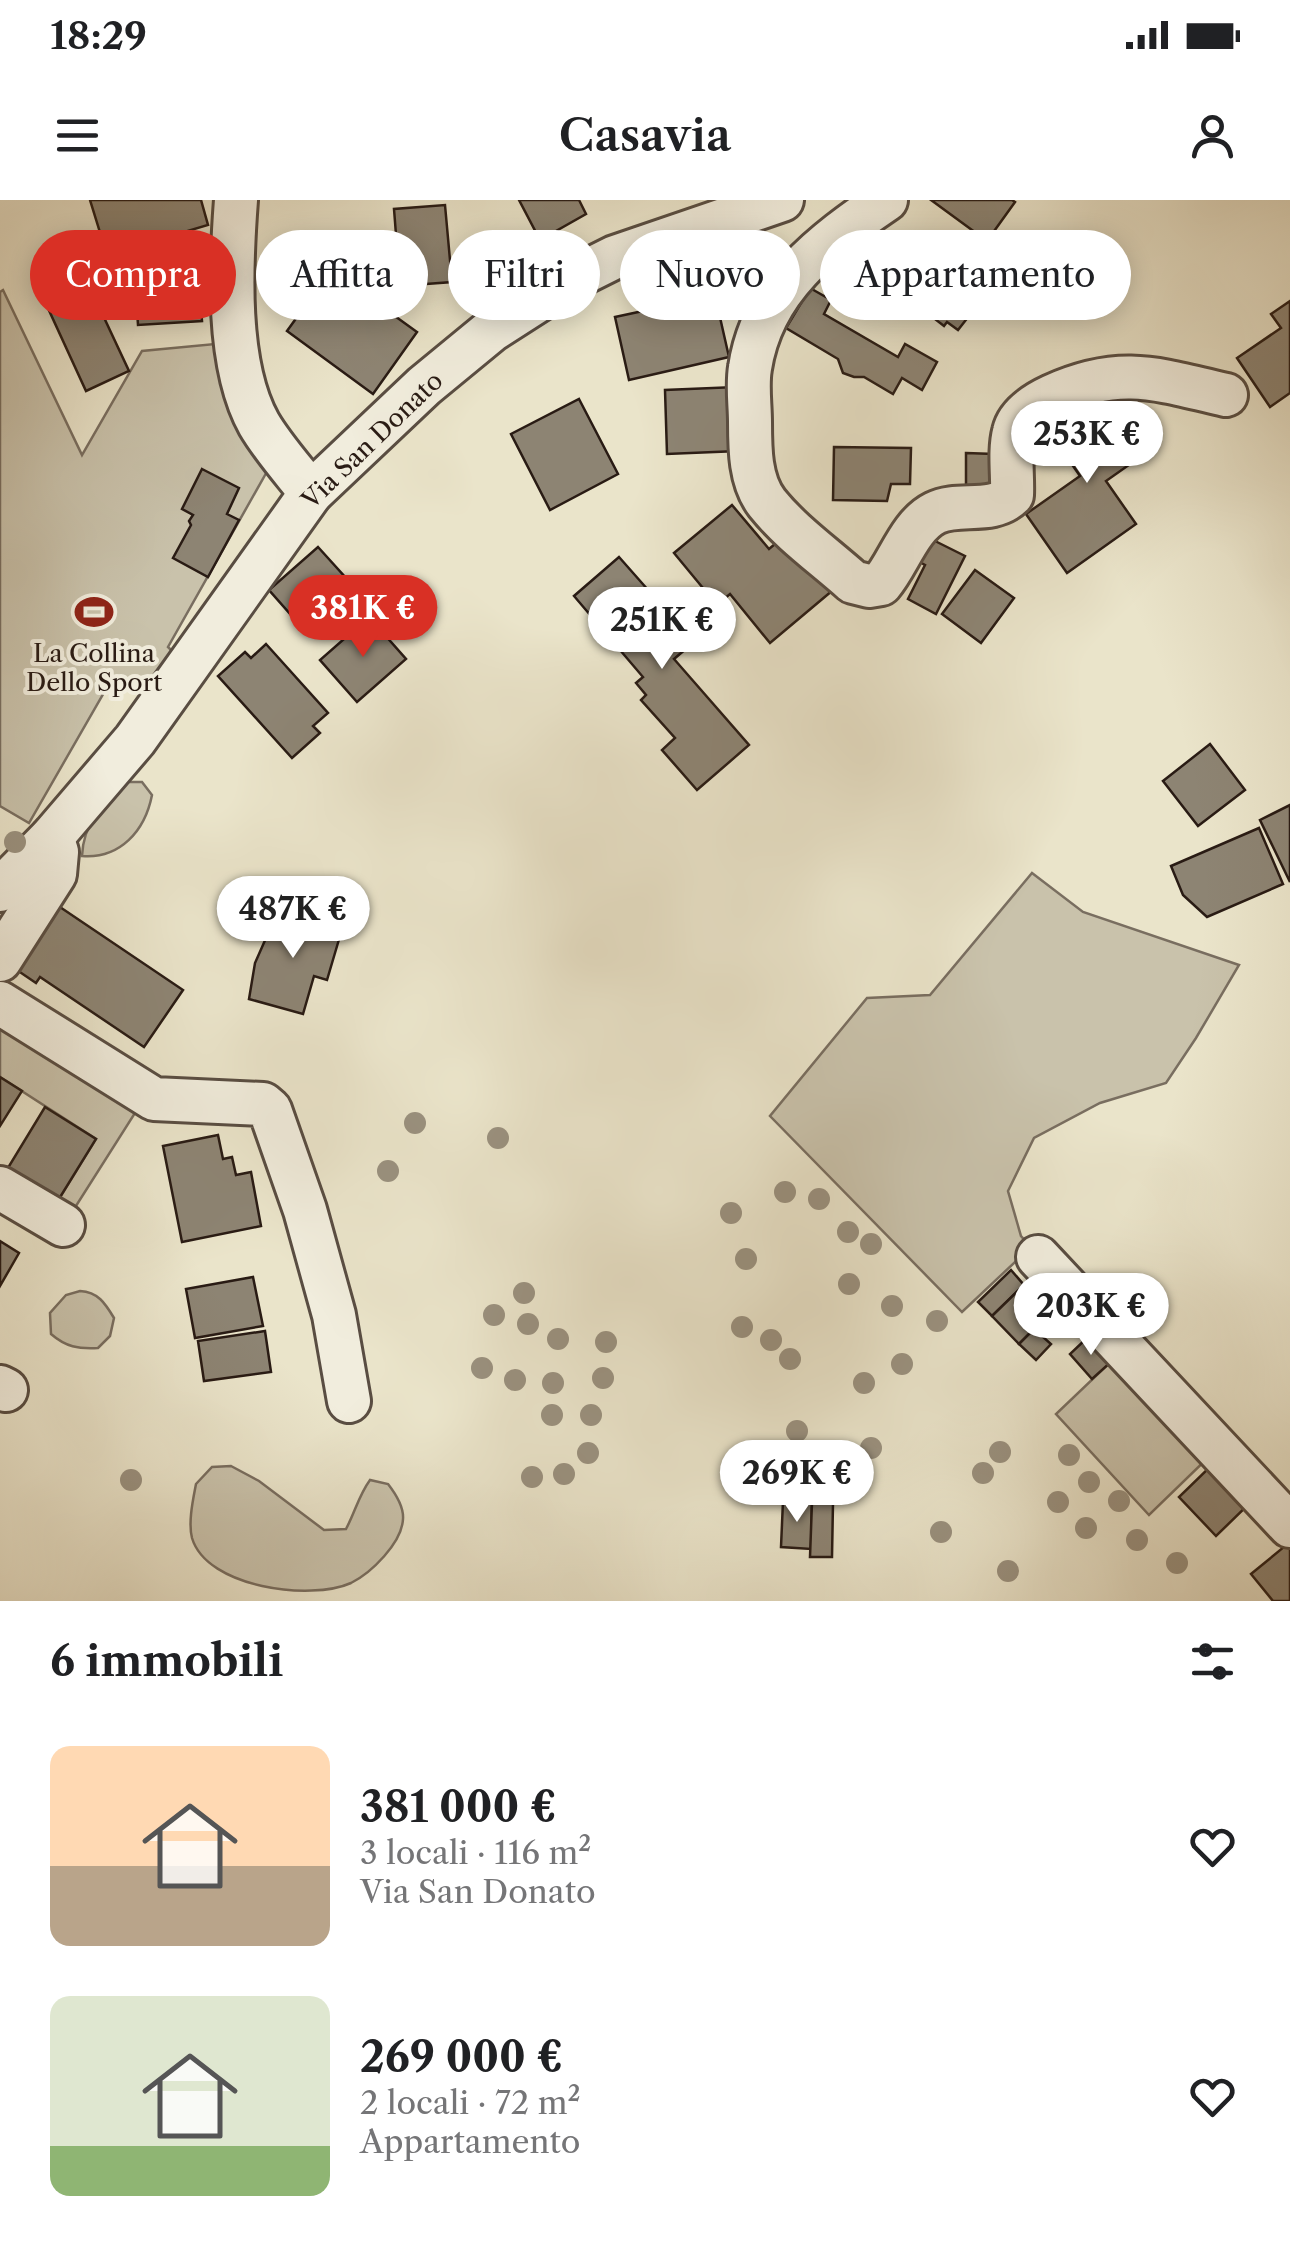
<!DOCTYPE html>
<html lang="it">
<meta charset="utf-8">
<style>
:root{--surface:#fff;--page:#f6f6f6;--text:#202124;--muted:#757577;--accent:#d93025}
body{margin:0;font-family:"Libre Caslon Text",serif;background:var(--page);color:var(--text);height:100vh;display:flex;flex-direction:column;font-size:38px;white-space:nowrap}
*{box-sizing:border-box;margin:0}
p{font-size:32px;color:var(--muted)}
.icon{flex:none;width:55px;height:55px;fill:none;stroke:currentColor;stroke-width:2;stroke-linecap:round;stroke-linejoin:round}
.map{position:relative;height:1401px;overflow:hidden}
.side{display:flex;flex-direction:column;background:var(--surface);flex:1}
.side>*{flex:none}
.banner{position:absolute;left:30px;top:30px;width:1230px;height:90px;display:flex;gap:20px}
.price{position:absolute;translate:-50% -85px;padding:0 22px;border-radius:35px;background:#fff;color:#222;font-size:32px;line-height:65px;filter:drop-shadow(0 2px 5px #0008)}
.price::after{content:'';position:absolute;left:50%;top:60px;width:30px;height:22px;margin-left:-15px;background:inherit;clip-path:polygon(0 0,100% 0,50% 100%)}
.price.selected{background:var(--accent);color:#fff}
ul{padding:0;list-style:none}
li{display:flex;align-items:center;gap:30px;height:250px;padding:0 50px}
li span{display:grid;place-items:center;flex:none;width:280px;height:200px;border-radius:20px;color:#555}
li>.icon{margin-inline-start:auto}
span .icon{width:120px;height:120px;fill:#fffc;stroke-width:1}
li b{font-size:42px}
h2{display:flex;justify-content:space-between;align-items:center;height:120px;padding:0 50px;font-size:42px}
.chip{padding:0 35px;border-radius:45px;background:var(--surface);box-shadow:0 5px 25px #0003;font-size:35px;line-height:90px}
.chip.selected{background:var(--accent);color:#fff}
.status{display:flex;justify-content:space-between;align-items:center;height:70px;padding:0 50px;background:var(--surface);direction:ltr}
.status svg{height:28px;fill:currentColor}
header{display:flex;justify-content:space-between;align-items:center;height:130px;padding:0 50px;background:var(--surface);font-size:45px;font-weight:600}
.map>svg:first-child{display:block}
.green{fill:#c9c2ab;stroke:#796e60;stroke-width:2.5}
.building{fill:#8d8473;stroke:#291b14;stroke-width:2.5}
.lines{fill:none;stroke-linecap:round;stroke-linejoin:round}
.minor-casing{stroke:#594d42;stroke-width:48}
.minor{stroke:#f1eddd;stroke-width:42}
.tree{fill:#9a917f}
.labels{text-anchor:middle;stroke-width:8;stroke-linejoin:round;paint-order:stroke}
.street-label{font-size:25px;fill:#291b14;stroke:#f1eddd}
.poi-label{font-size:25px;fill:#291b14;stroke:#f1eddd}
</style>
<div class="status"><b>18:29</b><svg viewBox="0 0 49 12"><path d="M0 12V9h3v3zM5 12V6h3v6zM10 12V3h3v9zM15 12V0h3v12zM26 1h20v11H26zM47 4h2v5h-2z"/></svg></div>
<header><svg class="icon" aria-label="menu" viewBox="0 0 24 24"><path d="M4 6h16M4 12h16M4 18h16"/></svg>Casavia<svg class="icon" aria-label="person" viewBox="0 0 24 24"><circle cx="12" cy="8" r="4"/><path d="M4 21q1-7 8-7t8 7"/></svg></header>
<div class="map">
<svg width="1290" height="1401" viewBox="0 0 1290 1401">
<rect width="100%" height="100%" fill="#eae4ca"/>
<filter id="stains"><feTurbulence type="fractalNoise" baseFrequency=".002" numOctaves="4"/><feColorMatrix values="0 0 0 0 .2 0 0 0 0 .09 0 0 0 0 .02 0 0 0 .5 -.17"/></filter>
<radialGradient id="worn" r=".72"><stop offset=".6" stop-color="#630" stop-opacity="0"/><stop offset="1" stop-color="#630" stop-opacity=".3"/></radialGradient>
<g class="green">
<path d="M3,90L82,255L142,151L215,144L269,268L168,447L172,451L142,492L113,477L29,623L0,606V92Z"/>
<path d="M128,582H142L152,595C145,631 120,659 82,656C83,626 103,597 128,582Z"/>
<path d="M1032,673L1083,712L1239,765L1196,838L1166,883L1100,903L1034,938L1008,991L1021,1036L1031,1047L962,1112L770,916L867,798L930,795Z"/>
<path d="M0,818L142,902L69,1017L54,1007L96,939L0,877Z"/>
<path d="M80,1091C98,1092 105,1103 114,1118L110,1136L98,1148C78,1149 66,1147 51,1134L50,1113L66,1095Z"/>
<path d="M1121,1152L1214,1252L1149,1315L1056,1214Z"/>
<path d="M231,1266L259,1281L324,1330L346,1329C355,1312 359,1295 370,1280L388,1284C395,1293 404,1306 403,1319C402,1343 371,1373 351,1383C311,1401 207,1388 192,1338C188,1322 193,1300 196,1284L212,1267Z"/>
</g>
<g class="building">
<path d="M90,0H201L208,25L107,55Z"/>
<path d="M519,0H579L586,14L540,40Z"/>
<path d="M931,0H1012L1015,2L987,41Z"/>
<path d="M445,5L452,82L400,86L394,9Z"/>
<path d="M912,37L929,43L990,89L958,130L947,122L944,126L917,105L928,91L892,64Z"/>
<path d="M197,57L202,121L138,125L135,78L157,76L156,60Z"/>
<path d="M78,62L129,171L86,191L36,82Z"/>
<path d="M709,69L729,157L629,180L615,117L643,111L638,86Z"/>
<path d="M331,70L417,132L373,194L287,131Z"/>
<path d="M810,88L831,100L824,114L898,157L905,144L937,162L922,190L902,178L893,194L864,177H854L843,173L838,159L786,128Z"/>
<path d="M1290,101V193L1270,207L1237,158L1281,128L1271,114Z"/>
<path d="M736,187L738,251L667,254L665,190Z"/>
<path d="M1101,195L1143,255L1106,281L1136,324L1067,373L1026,314L1080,276L1049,231Z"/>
<path d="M579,199L618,274L550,310L511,234Z"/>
<path d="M834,247L911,248L910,284H891L887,301L833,300Z"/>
<path d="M966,253L994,254V288H966Z"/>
<path d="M202,269L239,288L227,314L239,320L208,377L173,358L191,325L189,321L193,315L182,309Z"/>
<path d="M732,305L769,349L787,334L833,390L770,443L730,394L717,405L674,353Z"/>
<path d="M927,337L965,356L936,414L908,399L925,365L916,360Z"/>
<path d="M318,347L355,388L306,432L269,390Z"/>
<path d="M619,357L694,442L674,459L749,545L697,590L662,550L675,538L641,500L646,495L636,483L643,477L574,396Z"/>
<path d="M975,370L1014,398L981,443L942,414Z"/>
<path d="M369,417L406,459L357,502L320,460Z"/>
<path d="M266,444L328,513L313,526L320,533L292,558L218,476L245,452L251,458Z"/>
<path d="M1210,544L1245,590L1198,626L1163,581Z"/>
<path d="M1290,605V682L1260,620Z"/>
<path d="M1259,628L1283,684L1207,717L1183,695L1171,666Z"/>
<path d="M51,701L183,790L144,847L40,777L36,783L8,764Z"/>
<path d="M312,712L328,717L324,732L340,736L327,780L314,776L303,814L249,799L255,763L270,729L288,713Z"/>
<path d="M0,877L22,891L0,926Z"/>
<path d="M45,907L96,939L54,1007L3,976Z"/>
<path d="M218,935L223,959L232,957L236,975L251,972L261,1026L182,1042L163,946Z"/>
<path d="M0,1041L19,1053L0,1086Z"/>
<path d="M1011,1070L1024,1085L992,1116L978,1102Z"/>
<path d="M253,1077L263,1126L195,1138L186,1089Z"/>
<path d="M1024,1085L1056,1117L1040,1134L1034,1129L1019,1144L992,1116Z"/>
<path d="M1034,1129L1051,1144L1036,1160L1019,1144Z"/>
<path d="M265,1131L271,1172L204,1181L198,1141Z"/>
<path d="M1089,1136L1112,1161L1092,1179L1070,1154Z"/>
<path d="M1215,1262L1253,1300L1216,1336L1179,1297Z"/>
<path d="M783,1301L812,1302L811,1349L781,1347Z"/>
<path d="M812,1302L833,1303L832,1357H810Z"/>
<path d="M1290,1342V1401H1273L1251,1374Z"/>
</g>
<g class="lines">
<g class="minor-casing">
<g id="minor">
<path d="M236,0C231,66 226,165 259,224C273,248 294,271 311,293"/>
<path d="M886,0C823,43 762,88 750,168C747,185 750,205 750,222C750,249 750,281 767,303C791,333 824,356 853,382L869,386L881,384C899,363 909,326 935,313C958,301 992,315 1012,295C1013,276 1009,251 1014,232C1018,214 1037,203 1052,196C1120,165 1157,179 1226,195"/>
<path d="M0,690L52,637L135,540L311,293L424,186L492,130L573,78L615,57L782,0"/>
<path d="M0,760L55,674L57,652L52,637"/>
<path d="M0,803L154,899L263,904L270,910L305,1010L334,1115L349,1201"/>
<path d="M0,988L63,1025"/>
<path d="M1038,1057L1290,1326"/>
<path d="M0,1187L6,1190"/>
</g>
</g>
<use href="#minor" class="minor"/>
</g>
<g class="tree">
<circle cx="15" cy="642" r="11"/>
<circle cx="415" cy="923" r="11"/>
<circle cx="498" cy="938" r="11"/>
<circle cx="388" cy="971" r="11"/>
<circle cx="785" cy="992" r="11"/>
<circle cx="819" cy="999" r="11"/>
<circle cx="731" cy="1013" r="11"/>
<circle cx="848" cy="1032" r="11"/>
<circle cx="871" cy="1044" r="11"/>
<circle cx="746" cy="1059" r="11"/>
<circle cx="849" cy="1084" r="11"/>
<circle cx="524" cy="1093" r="11"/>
<circle cx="892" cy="1106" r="11"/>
<circle cx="494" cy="1115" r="11"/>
<circle cx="937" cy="1121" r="11"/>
<circle cx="528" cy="1124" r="11"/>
<circle cx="742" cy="1127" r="11"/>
<circle cx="558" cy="1139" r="11"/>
<circle cx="771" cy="1140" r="11"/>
<circle cx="606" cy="1142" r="11"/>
<circle cx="790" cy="1159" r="11"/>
<circle cx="902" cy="1164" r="11"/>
<circle cx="482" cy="1168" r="11"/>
<circle cx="603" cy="1178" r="11"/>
<circle cx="515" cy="1180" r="11"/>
<circle cx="553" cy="1183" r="11"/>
<circle cx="864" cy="1183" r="11"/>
<circle cx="552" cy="1215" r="11"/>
<circle cx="591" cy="1215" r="11"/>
<circle cx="797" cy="1231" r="11"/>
<circle cx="871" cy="1248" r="11"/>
<circle cx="1000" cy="1252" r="11"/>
<circle cx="588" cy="1253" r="11"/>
<circle cx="1069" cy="1255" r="11"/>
<circle cx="983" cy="1273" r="11"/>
<circle cx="564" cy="1274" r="11"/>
<circle cx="532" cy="1277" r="11"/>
<circle cx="131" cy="1280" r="11"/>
<circle cx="1089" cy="1282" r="11"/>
<circle cx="1119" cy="1301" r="11"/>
<circle cx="1058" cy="1302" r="11"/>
<circle cx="1086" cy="1328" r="11"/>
<circle cx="941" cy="1332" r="11"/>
<circle cx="1137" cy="1340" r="11"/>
<circle cx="1177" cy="1363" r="11"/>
<circle cx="1008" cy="1371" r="11"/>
</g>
<defs>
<g id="stadium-bare" transform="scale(3)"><path d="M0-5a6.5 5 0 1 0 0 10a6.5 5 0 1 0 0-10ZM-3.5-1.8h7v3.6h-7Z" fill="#8f2418" stroke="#f1eddd" stroke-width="2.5" paint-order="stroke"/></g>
</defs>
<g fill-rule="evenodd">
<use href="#stadium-bare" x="94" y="412"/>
</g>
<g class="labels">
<g class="street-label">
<text transform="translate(372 240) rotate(-44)" y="9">Via San Donato</text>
</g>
<g class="poi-label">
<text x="94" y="462">La Collina<tspan x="94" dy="29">Dello Sport</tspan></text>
</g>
</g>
<rect width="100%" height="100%" filter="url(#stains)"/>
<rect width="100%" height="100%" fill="url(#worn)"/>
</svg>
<b class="price" style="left:1087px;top:286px">253K €</b>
<b class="price selected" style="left:363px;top:460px">381K €</b>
<b class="price" style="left:662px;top:472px">251K €</b>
<b class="price" style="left:293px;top:761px">487K €</b>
<b class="price" style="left:1091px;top:1158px">203K €</b>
<b class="price" style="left:797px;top:1325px">269K €</b>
<div class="banner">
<a class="chip selected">Compra</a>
<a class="chip">Affitta</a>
<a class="chip">Filtri</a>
<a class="chip">Nuovo</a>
<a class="chip">Appartamento</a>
</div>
</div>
<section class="side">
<h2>6 immobili<svg class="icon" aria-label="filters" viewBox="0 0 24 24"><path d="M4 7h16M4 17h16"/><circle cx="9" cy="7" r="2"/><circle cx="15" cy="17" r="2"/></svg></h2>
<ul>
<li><span style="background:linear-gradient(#ffd9b3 60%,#b9a48a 0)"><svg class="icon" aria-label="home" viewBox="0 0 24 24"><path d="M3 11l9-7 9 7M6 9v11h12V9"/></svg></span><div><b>381 000 €</b><p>3 locali · 116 m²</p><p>Via San Donato</p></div><svg class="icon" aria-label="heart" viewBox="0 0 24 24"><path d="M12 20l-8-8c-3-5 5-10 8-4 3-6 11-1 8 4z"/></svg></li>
<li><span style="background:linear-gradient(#dfe7d0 75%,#8fb573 0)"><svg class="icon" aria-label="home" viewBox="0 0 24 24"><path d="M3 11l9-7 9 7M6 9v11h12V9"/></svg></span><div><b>269 000 €</b><p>2 locali · 72 m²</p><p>Appartamento</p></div><svg class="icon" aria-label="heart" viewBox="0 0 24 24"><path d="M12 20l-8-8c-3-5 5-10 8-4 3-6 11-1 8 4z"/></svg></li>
</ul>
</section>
